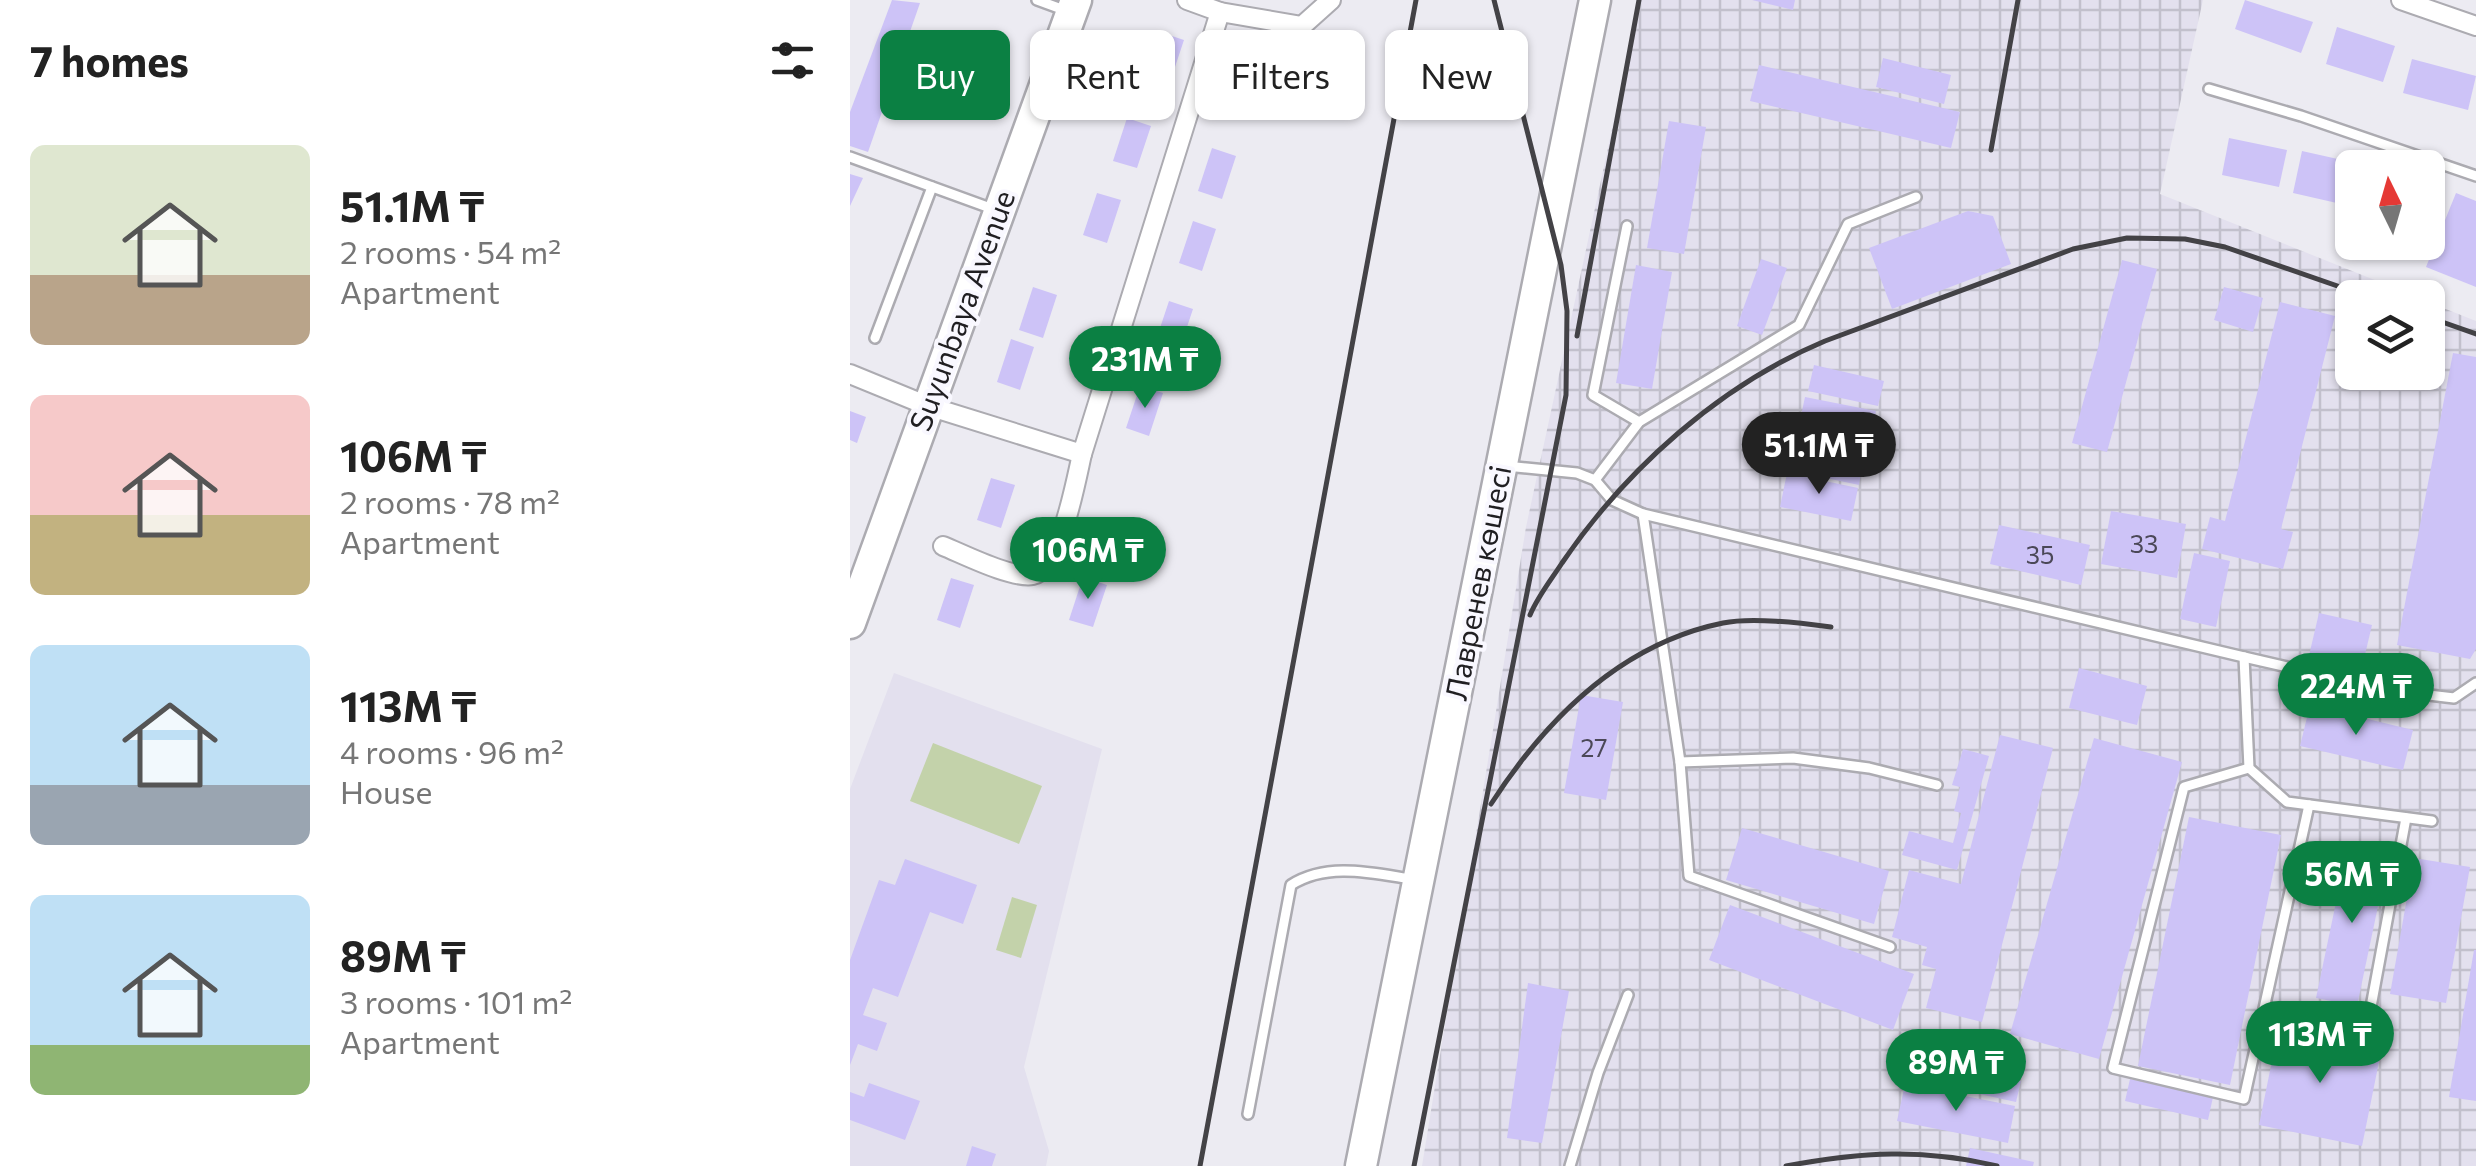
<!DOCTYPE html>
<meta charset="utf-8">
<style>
:root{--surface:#fff;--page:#f2f2f2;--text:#222;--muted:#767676;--accent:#0b8043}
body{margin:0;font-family:Commissioner,sans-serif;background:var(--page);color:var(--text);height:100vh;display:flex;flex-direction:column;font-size:38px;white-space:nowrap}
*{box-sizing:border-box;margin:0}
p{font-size:32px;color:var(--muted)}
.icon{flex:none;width:55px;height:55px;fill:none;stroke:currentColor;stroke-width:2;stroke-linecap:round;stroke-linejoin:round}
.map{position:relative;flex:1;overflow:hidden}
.details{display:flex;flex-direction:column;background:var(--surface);width:850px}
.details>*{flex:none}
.top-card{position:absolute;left:30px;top:30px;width:950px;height:90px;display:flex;gap:20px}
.needle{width:65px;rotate:355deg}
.fabs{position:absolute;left:1485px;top:150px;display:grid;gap:20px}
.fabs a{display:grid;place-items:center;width:110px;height:110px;border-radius:15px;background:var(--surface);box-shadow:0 2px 8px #0004;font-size:50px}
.price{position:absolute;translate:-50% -85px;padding:0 22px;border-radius:35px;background:var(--accent);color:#fff;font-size:32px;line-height:65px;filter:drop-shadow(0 2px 5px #0008)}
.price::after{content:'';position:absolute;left:50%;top:60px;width:30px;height:22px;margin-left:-15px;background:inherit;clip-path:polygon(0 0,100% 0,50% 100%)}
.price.active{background:#222;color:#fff}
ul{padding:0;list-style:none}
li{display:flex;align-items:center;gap:30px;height:250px;padding:0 30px}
li span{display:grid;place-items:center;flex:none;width:280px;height:200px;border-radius:15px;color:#555}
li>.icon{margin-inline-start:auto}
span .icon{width:120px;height:120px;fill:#fffc;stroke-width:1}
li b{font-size:42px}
h2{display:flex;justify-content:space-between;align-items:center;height:120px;padding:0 30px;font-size:42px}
.chip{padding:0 35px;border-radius:15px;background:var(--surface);box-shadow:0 2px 8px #0004;font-size:35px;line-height:90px}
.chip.active{background:var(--accent);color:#fff}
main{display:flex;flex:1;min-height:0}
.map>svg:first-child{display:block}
.built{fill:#e3e0ee}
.industrial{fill:url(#industrial-grid)}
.pitch{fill:#c3d2aa}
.building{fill:#cdc3f7}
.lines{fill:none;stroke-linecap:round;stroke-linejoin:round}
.service-casing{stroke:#acabb1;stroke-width:14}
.minor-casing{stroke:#acabb1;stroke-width:22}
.primary-casing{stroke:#acabb1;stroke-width:35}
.service{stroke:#fff;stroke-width:9}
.minor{stroke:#fff;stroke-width:18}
.primary{stroke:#fff;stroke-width:30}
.rail{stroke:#434246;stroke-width:5}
.labels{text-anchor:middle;stroke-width:8;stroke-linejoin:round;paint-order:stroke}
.number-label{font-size:25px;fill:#4b4857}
.street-label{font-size:30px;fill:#201f22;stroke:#f9f8ff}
</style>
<main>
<section class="details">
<h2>7 homes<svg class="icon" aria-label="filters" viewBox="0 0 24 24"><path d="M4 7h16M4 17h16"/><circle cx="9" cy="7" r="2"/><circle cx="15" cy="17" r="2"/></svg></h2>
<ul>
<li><span style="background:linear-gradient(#dfe7d0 65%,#b9a48a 0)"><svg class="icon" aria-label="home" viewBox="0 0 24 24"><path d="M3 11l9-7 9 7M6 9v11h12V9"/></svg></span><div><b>51.1M ₸</b><p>2 rooms · 54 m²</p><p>Apartment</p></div></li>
<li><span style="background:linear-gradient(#f6c9c9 60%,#c2b280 0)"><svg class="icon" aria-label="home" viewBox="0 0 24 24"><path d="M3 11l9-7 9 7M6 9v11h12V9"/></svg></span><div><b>106M ₸</b><p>2 rooms · 78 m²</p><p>Apartment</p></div></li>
<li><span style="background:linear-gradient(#bfe0f5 70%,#9aa5b1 0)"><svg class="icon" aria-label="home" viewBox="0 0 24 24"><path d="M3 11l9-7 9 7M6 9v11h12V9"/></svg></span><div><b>113M ₸</b><p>4 rooms · 96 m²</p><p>House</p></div></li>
<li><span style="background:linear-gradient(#bfe0f5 75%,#8fb573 0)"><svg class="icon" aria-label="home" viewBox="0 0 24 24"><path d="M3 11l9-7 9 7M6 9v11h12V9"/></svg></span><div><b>89M ₸</b><p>3 rooms · 101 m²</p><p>Apartment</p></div></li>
</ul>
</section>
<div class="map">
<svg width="1626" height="1166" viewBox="0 0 1626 1166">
<defs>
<pattern id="industrial-grid" width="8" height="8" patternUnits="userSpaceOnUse" patternTransform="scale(2.5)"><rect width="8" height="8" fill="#e3e0ee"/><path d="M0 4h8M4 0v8" fill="none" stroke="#c2c0cc"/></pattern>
</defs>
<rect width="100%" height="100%" fill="#ecebf2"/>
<path class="built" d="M44,673L252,749L174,1067L199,1151L196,1166H0V789Z"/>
<path class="industrial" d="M790,0H1353L1310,194L1567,297L1502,298V372H1578V302L1626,321V1166H572L676,527Z"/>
<g class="pitch">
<path d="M83,743L192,786L169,844L60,801Z"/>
<path d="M162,897L187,905L171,958L146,950Z"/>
</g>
<g class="building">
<path d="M42,0L70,3L18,152L0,146V112Z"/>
<path d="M902,0H945L943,10Z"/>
<path d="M1395,0L1463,22L1451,53L1385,29Z"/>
<path d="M1487,27L1545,46L1533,82L1476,64Z"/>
<path d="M310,32L334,40L320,82L296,75Z"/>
<path d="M393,49L416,57L402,100L379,92Z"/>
<path d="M1033,58L1101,75L1094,104L1026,87Z"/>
<path d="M1562,59L1626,76L1618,110L1553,93Z"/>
<path d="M909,65L1110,112L1101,148L900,101Z"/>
<path d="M277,118L301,126L287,168L263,161Z"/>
<path d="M819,121L856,127L834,254L797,248Z"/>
<path d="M1379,138L1437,150L1429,187L1372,175Z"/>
<path d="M362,148L386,156L372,199L348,191Z"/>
<path d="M1452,151L1510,164L1509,168H1502L1500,206L1443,193Z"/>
<path d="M0,174L13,178L0,206Z"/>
<path d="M247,193L271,200L257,243L233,235Z"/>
<path d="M1606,193L1626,201V287L1576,267Z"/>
<path d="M1118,211L1143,216L1161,264L1042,309L1019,248Z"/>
<path d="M343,221L366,229L352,271L329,263Z"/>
<path d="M911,259L937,268L912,335L887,326Z"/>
<path d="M1272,260L1307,269L1257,452L1222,443Z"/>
<path d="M786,265L822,272L802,389L766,383Z"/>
<path d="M183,287L207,295L193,338L169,330Z"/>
<path d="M1374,287L1413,298L1403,332L1364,320Z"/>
<path d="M319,301L343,309L329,351L305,343Z"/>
<path d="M1430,302L1485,316L1431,529L1443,532L1433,569L1352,549L1360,517L1375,521Z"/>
<path d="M161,339L184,347L170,390L147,382Z"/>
<path d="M1603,353L1626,357V649L1620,659L1547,645Z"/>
<path d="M964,365L1034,381L1028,406L958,391Z"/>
<path d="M290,386L313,393L299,436L276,428Z"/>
<path d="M955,397L1026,411L1019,444L948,430Z"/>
<path d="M0,411L16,417L7,443L0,440Z"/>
<path d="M945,437L1015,451L1009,485L938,470Z"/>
<path d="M937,473L1008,488L1001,521L930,507Z"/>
<path d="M141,478L165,485L151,528L127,520Z"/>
<path d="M1261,511L1336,524L1327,578L1251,564Z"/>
<path d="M252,518L276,526L262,568L239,561Z"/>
<path d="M1149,525L1240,545L1231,585L1140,564Z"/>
<path d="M1344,553L1380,561L1366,627L1330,619Z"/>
<path d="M233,577L257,585L243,627L219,620Z"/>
<path d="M101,578L124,585L110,628L87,620Z"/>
<path d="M1469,613L1522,625L1510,676L1457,664Z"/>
<path d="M1229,668L1297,686L1287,725L1219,708Z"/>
<path d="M731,695L773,702L756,800L714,793Z"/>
<path d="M1460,705L1563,730L1553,770L1450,746Z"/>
<path d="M1150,735L1203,748L1132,1022L1076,1008L1086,969L1072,965L1077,947L1042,937L1059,870L1111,884Z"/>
<path d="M1244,738L1332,762L1249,1059L1160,1034Z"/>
<path d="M1113,749L1139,756L1107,870L1052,855L1059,831L1103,843L1111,813L1104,811L1110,787L1102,785Z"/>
<path d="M1339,817L1431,835L1380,1085L1288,1066Z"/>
<path d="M892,828L1039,871L1024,924L876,880Z"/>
<path d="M1498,845L1539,854L1507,1006L1466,998Z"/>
<path d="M1564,858L1620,867L1596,1003L1540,994Z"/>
<path d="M55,859L127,885L113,924L80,912L48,997L23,988L13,1015L37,1023L27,1051L8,1044L0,1065V960L29,880L45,885Z"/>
<path d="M880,905L1064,974L1043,1030L859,960Z"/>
<path d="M1624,950H1626V1101L1599,1097Z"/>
<path d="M678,983L719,991L692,1143L657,1138Z"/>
<path d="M1429,1026L1532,1047L1512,1146L1409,1125Z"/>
<path d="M1084,1062L1171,1081L1166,1102L1079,1083Z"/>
<path d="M1280,1079L1363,1097L1358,1120L1275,1101Z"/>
<path d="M19,1083L70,1101L55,1140L0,1120V1092L14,1097Z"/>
<path d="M1055,1084L1165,1106L1158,1143L1047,1121Z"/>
<path d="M122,1146L146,1154L142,1166H116Z"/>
<path d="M1120,1148L1184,1162L1183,1166H1116Z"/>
</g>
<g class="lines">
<g class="service-casing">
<g id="service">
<path d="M187,0L217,11"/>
<path d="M1359,89L1451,116L1626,176"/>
<path d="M0,157L143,209"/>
<path d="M777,226L743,395L789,422"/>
<path d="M25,338L82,187"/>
<path d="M656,466L727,473L745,480L762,500L793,514L1394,657L1399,768L1437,802L1582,821"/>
<path d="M745,480L789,422L949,325L998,224L1066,197"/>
<path d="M793,514L830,762L839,876L1040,947"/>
<path d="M1394,657L1537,690L1604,698L1626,683"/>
<path d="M830,762L943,758L1019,768L1087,785"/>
<path d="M1399,768L1334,787L1263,1068L1394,1099L1459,805"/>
<path d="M1518,1023L1556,818"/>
<path d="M398,1114L441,885C477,862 522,873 561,879"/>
<path d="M720,1166L748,1073L778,995"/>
</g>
</g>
<g class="minor-casing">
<g id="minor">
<path d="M1551,0L1626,26"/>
<path d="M370,12L452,26L481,0"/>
<path d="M0,374L78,406L232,454L370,12L337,0"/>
<path d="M93,546C113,554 162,579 183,575C210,570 226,480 232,454"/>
</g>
</g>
<g class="primary-casing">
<g id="primary">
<path d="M0,623L226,0"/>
<path d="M511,1166L745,0"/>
</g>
</g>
<use href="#service" class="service"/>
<use href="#minor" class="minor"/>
<use href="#primary" class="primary"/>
<g class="rail">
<path d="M1141,150L1168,0"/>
<path d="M1578,317L1626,334"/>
<path d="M727,336L789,0"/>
<path d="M680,615C688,596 701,580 712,563C776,469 870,385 975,341L1223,249L1277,238L1335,239L1375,247L1522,298"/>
<path d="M641,804C696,719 770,644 873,623C902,617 950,623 981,627"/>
<path d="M350,1166L566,0"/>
<path d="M564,1166L716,395L717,311L711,265L644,0"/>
<path d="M936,1166C1011,1152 1072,1148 1147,1166"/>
</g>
</g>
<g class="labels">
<g class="number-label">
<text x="1294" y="553">33</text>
<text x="1190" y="564">35</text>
<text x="744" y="757">27</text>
</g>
<g class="street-label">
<text transform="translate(113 311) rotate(-70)" y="10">Suyunbaya Avenue</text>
<text transform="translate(629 583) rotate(-79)" y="10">Лавренев көшесі</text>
</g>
</g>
</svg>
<div class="fabs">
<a><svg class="needle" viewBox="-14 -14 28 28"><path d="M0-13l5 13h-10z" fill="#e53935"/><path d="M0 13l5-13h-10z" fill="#767676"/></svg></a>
<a><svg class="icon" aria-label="layers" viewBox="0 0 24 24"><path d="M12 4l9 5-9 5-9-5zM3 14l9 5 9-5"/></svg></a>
</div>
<b class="price" style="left:295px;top:411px">231M ₸</b>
<b class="price active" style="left:969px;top:497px">51.1M ₸</b>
<b class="price" style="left:238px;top:602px">106M ₸</b>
<b class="price" style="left:1506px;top:738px">224M ₸</b>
<b class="price" style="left:1502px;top:926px">56M ₸</b>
<b class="price" style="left:1470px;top:1086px">113M ₸</b>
<b class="price" style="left:1106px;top:1114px">89M ₸</b>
<div class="top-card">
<a class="chip active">Buy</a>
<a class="chip">Rent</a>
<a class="chip">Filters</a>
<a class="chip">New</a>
</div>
</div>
</main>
